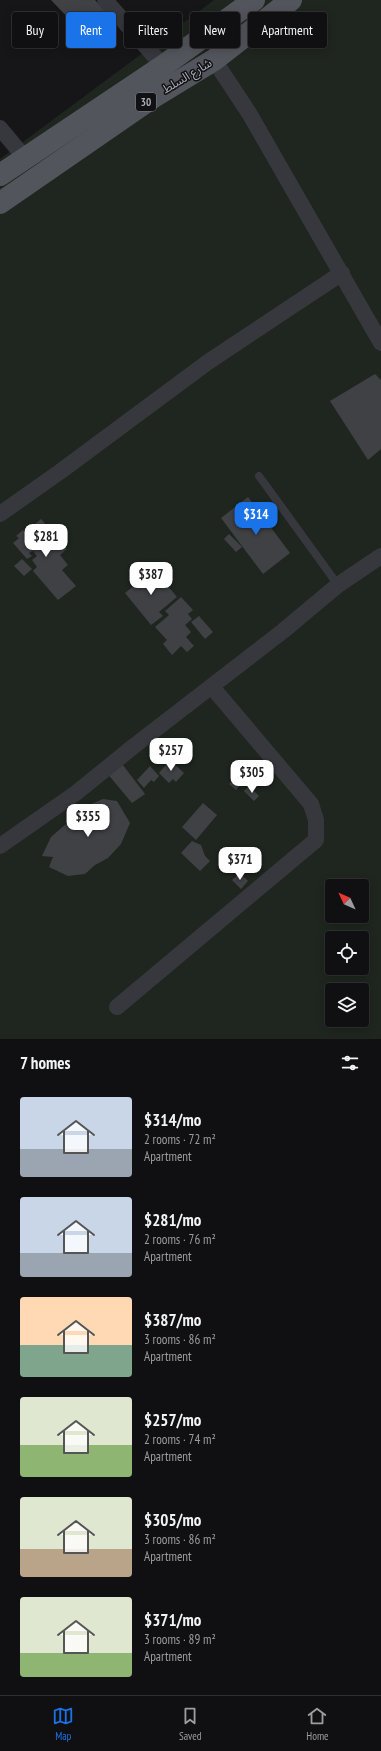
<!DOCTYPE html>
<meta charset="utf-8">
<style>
:root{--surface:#101012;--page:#1e1e20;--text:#f1f3f6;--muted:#9c9d9f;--line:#303032;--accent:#1a73e8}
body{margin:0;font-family:"PT Sans Narrow","Noto Sans Arabic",sans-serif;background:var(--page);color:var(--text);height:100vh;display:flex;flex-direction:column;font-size:15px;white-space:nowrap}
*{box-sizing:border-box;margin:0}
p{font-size:13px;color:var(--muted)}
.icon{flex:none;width:22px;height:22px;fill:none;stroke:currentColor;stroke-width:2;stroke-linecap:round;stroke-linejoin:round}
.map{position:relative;height:1039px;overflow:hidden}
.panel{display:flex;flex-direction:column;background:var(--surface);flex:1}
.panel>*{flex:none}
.banner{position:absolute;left:12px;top:12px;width:357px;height:36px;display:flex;gap:8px}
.needle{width:26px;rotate:314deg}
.fabs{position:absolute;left:325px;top:879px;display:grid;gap:8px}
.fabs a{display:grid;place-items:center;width:44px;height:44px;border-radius:4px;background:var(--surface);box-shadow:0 2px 10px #0003,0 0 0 1px var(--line);font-size:20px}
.price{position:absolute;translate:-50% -34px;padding:0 9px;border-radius:8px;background:#fff;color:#222;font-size:13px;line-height:26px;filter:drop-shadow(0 1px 2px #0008)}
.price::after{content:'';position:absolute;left:50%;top:24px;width:12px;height:9px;margin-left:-6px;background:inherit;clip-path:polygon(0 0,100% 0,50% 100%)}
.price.active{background:var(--accent);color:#fff}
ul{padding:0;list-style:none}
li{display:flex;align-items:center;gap:12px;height:100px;padding:0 20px}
li span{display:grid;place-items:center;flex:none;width:112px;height:80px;border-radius:4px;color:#555}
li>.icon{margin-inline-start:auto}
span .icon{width:48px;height:48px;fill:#fffc;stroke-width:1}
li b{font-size:17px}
h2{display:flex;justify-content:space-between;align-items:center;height:48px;padding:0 20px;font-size:17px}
.tag{padding:0 14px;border-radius:4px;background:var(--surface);box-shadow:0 2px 10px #0003,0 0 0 1px var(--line);font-size:14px;line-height:36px}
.tag.active{background:var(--accent);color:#fff}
.dock{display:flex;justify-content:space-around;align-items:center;height:56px;border-top:1px solid var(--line);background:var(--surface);font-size:11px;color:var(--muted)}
.dock a{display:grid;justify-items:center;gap:2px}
.dock .active{color:var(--accent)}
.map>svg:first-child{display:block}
.green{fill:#1e261f;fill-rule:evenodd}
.building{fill:#404145}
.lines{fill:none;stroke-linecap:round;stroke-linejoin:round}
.service{stroke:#37383d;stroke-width:8}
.minor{stroke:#37383d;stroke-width:16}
.primary{stroke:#53555c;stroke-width:22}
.labels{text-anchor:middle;stroke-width:3;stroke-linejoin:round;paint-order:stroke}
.shield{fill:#111113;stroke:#7b7e86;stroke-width:1}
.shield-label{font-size:11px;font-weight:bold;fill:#a8adb8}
.street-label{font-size:12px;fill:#a8adb8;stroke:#111113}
</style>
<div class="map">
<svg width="381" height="1039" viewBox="0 0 381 1039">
<rect width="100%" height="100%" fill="#161618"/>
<path class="green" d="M214,0H381V1039H0V159ZM332,886H362V916H332ZM332,938H362V968H332ZM332,990H362V1020H332Z"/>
<g class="building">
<path d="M51,0H95L115,21L92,43Z"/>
<path d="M375,374L381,380V449L368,460L330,401Z"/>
<path d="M248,497L290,553L263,574L221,518Z"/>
<path d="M41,519L67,549L60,555L68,565L62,570L76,586L58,600L33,571L37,567L32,560L37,556L33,551L29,553L32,556L27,559L13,543L19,538L16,536L23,530L25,532Z"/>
<path d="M229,534L242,547L236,552L224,539Z"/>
<path d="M22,559L32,569L24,576L14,566Z"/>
<path d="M154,569L177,597L159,612L163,616L151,625L125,593Z"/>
<path d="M181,597L193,610L188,614L192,619L185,625L191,632L186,637L194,646L187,652L181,646L172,655L163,644L167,640L155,627L169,615L165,611Z"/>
<path d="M199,616L213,632L205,639L191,622Z"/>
<path d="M119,760L145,794L132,803L106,772Z"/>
<path d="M170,760L184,773L176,782L173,779L169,783L159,773Z"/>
<path d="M150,766L159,776L154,782L151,780L144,788L137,780Z"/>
<path d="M235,777L242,783L236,790L229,784Z"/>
<path d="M249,786L259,796L254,801L244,791Z"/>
<path d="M103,799L117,801L130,823L121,844L108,858L95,865L85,874L68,876L49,867L53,857L42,856L51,837L87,806Z"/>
<path d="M203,803L217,815L196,840L182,827Z"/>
<path d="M192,841L201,845L205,856L210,861L200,871L181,853Z"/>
<path d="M240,873L248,881L241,889L232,880Z"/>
</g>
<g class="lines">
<path class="service" d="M259,476L338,585"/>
<g class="minor">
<path d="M105,0L163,66"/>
<path d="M214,60L249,113L381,343"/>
<path d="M0,128L25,158"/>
<path d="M0,514L61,471L208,362L342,273"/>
<path d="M0,846L76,793L134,746L283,631L338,585L381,556"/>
<path d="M117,1007L316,840V820L311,804L212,687"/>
</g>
<g class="primary">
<path d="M0,175L163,66L254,0"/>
<path d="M0,203L155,96L214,60L291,0"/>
</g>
</g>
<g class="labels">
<rect class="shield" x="136" y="93" width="20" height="18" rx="3"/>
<g class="shield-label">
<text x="146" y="106">30</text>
</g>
<g class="street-label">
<text transform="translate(187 76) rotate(-31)" y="4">شارع السلط</text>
</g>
</g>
</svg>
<div class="fabs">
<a><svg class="needle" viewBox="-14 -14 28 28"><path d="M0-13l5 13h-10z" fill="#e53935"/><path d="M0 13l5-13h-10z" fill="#9c9d9f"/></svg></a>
<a><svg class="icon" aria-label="locate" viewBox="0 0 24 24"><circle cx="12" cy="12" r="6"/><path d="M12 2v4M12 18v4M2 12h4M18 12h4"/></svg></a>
<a><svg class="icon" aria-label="layers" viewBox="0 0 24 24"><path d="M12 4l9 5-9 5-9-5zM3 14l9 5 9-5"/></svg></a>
</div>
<b class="price active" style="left:256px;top:536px">$314</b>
<b class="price" style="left:46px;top:558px">$281</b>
<b class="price" style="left:151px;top:596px">$387</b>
<b class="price" style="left:171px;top:772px">$257</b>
<b class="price" style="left:252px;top:794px">$305</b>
<b class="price" style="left:88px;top:838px">$355</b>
<b class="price" style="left:240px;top:881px">$371</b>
<div class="banner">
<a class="tag">Buy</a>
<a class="tag active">Rent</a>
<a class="tag">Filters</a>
<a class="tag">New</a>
<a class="tag">Apartment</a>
</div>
</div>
<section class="panel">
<h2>7 homes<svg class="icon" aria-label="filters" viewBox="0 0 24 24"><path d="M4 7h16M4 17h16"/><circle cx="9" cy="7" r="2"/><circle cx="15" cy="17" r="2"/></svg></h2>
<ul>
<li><span style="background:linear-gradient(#c9d6e8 65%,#9aa5b1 0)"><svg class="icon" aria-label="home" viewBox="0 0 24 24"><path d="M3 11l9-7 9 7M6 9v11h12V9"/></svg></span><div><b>$314/mo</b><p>2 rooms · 72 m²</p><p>Apartment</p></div></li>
<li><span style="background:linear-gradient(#c9d6e8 70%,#9aa5b1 0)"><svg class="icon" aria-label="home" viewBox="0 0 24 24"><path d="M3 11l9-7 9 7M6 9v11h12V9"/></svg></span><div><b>$281/mo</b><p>2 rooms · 76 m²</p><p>Apartment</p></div></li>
<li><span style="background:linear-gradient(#ffd9b3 60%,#7fa58c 0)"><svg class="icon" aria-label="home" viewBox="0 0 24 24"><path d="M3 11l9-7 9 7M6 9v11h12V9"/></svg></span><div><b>$387/mo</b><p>3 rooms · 86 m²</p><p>Apartment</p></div></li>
<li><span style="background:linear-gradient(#dfe7d0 60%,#8fb573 0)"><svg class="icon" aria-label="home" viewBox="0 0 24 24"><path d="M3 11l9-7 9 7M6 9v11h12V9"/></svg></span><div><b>$257/mo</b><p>2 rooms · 74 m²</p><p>Apartment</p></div></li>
<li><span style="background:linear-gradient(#dfe7d0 65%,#b9a48a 0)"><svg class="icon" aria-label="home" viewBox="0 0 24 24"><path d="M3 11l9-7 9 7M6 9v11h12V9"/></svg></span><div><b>$305/mo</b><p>3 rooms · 86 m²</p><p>Apartment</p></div></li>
<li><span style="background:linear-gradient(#dfe7d0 70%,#8fb573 0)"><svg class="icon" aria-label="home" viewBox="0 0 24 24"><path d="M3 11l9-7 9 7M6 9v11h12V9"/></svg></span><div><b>$371/mo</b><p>3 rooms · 89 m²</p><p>Apartment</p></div></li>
</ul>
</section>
<nav class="dock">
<a class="active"><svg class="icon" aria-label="map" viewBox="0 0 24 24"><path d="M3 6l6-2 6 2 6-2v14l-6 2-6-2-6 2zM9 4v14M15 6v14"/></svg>Map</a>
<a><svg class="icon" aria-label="saved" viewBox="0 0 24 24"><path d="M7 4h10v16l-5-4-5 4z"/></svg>Saved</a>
<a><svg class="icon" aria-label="home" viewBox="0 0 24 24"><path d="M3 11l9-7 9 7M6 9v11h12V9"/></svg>Home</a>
</nav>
